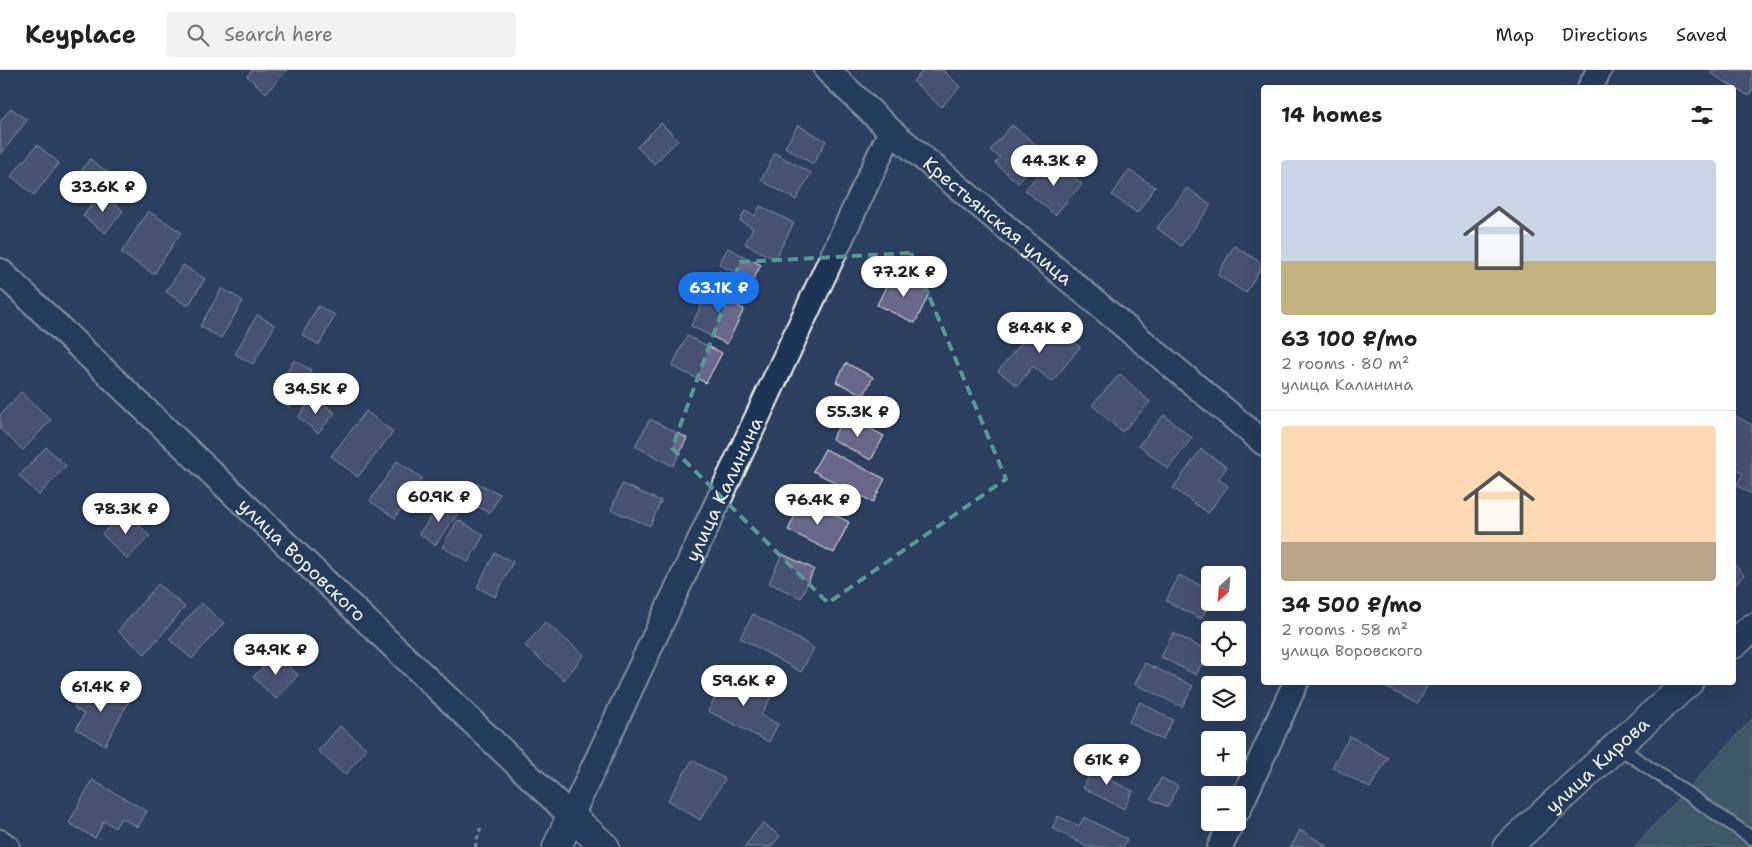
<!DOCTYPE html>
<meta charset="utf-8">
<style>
:root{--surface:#fff;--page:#f2f2f2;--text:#202124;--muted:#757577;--line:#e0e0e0;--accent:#1a73e8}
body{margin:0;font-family:"Shantell Sans",sans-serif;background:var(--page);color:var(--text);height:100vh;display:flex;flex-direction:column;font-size:19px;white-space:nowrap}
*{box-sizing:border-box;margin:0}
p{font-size:16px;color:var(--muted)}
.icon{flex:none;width:28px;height:28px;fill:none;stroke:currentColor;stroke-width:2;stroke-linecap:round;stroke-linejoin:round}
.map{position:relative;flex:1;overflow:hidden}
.panel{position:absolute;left:1261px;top:15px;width:475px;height:600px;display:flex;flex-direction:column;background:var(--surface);border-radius:5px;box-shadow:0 5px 20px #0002}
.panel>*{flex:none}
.needle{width:32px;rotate:206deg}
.controls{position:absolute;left:1201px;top:496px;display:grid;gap:10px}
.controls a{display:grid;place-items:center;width:45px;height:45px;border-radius:5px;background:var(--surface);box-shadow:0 5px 20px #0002;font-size:25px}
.price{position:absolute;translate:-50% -42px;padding:0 11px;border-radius:18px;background:#fff;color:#222;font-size:16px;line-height:32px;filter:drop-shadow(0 1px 2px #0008)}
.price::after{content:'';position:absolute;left:50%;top:30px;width:15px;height:11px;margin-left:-8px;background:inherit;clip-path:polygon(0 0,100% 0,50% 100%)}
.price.current{background:var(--accent);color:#fff}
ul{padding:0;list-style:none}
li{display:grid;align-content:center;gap:10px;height:265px;padding:0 20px}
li+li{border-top:1px solid var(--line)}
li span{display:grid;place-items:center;height:155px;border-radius:5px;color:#555}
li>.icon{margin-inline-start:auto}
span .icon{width:90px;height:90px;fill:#fffc;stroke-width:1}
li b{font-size:21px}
h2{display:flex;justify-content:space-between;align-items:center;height:60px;padding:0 20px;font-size:21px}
header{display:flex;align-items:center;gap:30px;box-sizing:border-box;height:70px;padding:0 25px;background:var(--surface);border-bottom:1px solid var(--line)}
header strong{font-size:24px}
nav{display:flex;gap:28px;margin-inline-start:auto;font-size:18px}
.search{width:350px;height:45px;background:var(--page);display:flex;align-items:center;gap:12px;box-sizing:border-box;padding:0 18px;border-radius:5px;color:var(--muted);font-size:19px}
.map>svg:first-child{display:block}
.green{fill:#587471;stroke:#a6b2ac}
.building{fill:#69678a;stroke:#f4f1e8}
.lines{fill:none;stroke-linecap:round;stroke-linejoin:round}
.service-casing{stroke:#f4f1e8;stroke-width:16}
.minor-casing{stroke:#f4f1e8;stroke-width:28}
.tertiary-casing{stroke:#f4f1e8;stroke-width:31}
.path{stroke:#f4f1e8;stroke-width:3;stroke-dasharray:4 4;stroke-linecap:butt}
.service{stroke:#1d3557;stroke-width:12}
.minor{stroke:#1d3557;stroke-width:24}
.tertiary{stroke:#1d3557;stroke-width:28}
.marked{fill:none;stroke:#549b93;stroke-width:4;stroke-dasharray:10 6;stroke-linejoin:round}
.labels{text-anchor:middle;stroke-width:4;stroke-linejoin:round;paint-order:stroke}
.street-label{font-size:19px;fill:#f4f1e8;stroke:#1d3557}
</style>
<header>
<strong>Keyplace</strong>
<div class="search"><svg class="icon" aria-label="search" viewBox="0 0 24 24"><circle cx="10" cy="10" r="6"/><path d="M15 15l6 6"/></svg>Search here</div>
<nav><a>Map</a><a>Directions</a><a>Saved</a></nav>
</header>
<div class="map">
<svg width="1752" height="777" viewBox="0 0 1752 777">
<rect width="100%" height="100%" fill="#2c3f61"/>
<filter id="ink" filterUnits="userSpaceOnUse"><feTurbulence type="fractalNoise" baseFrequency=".02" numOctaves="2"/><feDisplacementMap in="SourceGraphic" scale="10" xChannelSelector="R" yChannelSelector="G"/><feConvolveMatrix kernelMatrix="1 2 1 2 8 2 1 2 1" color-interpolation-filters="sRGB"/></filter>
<g filter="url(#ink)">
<path class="green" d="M1752,649V777H1634Z"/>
<g class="building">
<path d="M252,0H287L266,23L247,6Z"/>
<path d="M924,0H943L960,17L941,37L913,11Z"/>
<path d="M1712,0H1752V20L1749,26L1710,3Z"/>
<path d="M11,38L27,50L1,84L0,52Z"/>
<path d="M661,53L678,70L654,94L637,77Z"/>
<path d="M798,55L826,71L813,94L785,77Z"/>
<path d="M1012,55L1044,81L1018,113L995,93L1000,88L990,80Z"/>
<path d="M37,75L59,93L34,125L11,106Z"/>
<path d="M775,83L811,103L796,130L761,110Z"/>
<path d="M1053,88L1082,114L1055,145L1025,120Z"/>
<path d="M90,89L109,103L87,133L68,119Z"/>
<path d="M1129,100L1155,117L1137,143L1112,125Z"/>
<path d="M1187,118L1211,135L1181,176L1157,158Z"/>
<path d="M101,123L123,141L105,163L83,146Z"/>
<path d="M760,136L794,153L775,189L745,174L753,158L740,151L745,141L755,146Z"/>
<path d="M148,141L181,162L154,204L121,183Z"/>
<path d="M1234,176L1263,194L1246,223L1217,205Z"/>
<path d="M728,178L761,195L752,212L719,194Z"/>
<path d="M183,195L205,209L188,236L166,222Z"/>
<path d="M892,204L930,222L915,253L877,235Z"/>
<path d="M713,212L739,225L734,234L744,239L727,274L691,256Z"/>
<path d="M222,218L243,231L221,268L200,256Z"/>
<path d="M318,236L335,245L319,275L302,265Z"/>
<path d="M257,245L275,255L253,294L235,284Z"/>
<path d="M1044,247L1080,277L1052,312L1033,296L1017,316L998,301Z"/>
<path d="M687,266L722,283L706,313L672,296Z"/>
<path d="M294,290L311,300L290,337L273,327Z"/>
<path d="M846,293L873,307L864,325L836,312Z"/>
<path d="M1120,304L1150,332L1122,362L1092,335Z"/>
<path d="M21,322L51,350L23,380L0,359V345Z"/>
<path d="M314,326L335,343L318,363L298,347Z"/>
<path d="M366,341L393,362L358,407L331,386Z"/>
<path d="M845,345L884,366L871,390L832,369Z"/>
<path d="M1164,345L1192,368L1168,399L1139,375Z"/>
<path d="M1734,345L1752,355V424L1736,415L1743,404L1734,398Z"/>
<path d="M650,349L687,368L673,396L635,376Z"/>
<path d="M46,377L66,396L39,425L19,406Z"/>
<path d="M825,379L885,409L873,432L813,401Z"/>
<path d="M1201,379L1227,397L1218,409L1228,416L1208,443L1173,418Z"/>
<path d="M397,391L422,408L395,448L370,431Z"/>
<path d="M477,413L500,424L490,443L468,432Z"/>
<path d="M622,414L661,431L650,456L611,440Z"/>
<path d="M803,429L849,452L834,483L788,460Z"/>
<path d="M444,431L459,442L435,475L419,463Z"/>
<path d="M125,441L150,466L127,489L102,464Z"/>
<path d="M458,450L484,465L468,492L442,477Z"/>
<path d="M495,483L513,492L495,527L477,517Z"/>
<path d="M782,484L814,499L801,528L769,513Z"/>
<path d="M1734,494L1744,505L1734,516Z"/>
<path d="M1179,505L1210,520V531L1201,549L1166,531Z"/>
<path d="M158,514L185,537L145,584L118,561Z"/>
<path d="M201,533L224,553L192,589L169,569Z"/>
<path d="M753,544L814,578L801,602L740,568Z"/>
<path d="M545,552L584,585L564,610L525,576Z"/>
<path d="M1173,563L1208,581L1196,605L1161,587Z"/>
<path d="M276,584L298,605L276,629L253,607Z"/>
<path d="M1145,593L1193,616L1182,637L1135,614Z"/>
<path d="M728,602L772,625L761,645L778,654L769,672L708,641Z"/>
<path d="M1375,612H1429L1418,634Z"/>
<path d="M100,613L130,629L105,675L76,659L84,644L74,638L82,623L92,628Z"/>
<path d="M1140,632L1173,650L1162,670L1129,652Z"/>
<path d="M340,656L367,679L345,705L318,681Z"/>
<path d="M1350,666L1388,688L1370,718L1332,697Z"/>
<path d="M692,690L725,709L700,750L668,730Z"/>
<path d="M1097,690L1115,699L1110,710L1133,721L1124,739L1083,718Z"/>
<path d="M1161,708L1178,716L1168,737L1151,729Z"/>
<path d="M92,710L147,741L138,757L121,748L115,758L104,751L95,768L69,753Z"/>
<path d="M1058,746L1079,756L1084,747L1127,769L1123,777H1088L1052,758Z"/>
<path d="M763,753L780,766L771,777H744Z"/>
<path d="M1300,760L1328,776L1327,777H1291Z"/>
</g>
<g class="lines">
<g class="service-casing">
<path id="service" d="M1617,676L1752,768"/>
</g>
<g class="minor-casing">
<g id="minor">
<path id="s1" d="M827,0L891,61L1264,373"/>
<path d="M1590,18L1599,0"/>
<path id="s2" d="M0,201L571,746L891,61"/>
<path d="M1238,740L1296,612"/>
<path d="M0,772L7,777"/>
<path d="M1220,777L1232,752"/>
</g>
</g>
<g class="tertiary-casing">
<g id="tertiary">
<path d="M1734,574L1752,558"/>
<path d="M557,777L571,746L605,777"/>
<path id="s3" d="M1507,777L1617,676L1689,612"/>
</g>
</g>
<path class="path" d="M475,777L482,754"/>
<use href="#service" class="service"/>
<use href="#minor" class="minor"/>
<use href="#tertiary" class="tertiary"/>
</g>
</g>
<path d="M0 0H1752V777H0ZM911,183L1006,409L828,533L672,378L740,192Z" fill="#2c3f61" fill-opacity=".55" fill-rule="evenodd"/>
<path class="marked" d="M911,183L1006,409L828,533L672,378L740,192Z"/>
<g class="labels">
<g class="street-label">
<text dy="7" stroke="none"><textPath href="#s1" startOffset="228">Крестьянская улица</textPath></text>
<text dy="7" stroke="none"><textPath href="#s2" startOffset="1150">улица Калинина</textPath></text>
<text dy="7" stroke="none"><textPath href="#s2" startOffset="418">улица Воровского</textPath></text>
<text dy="7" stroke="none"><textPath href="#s3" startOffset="122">улица Кирова</textPath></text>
</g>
</g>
</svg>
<div class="controls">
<a><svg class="needle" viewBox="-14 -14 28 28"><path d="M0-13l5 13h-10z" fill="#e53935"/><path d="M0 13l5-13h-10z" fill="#757577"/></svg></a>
<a><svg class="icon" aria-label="locate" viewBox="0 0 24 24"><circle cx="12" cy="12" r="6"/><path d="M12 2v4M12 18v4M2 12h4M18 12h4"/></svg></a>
<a><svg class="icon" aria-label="layers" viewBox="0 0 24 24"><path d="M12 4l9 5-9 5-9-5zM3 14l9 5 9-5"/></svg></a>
<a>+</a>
<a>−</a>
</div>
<b class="price" style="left:1054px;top:117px">44.3K ₽</b>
<b class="price" style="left:103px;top:143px">33.6K ₽</b>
<b class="price" style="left:904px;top:228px">77.2K ₽</b>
<b class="price current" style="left:719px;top:244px">63.1K ₽</b>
<b class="price" style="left:1040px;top:284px">84.4K ₽</b>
<b class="price" style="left:316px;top:345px">34.5K ₽</b>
<b class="price" style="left:858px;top:368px">55.3K ₽</b>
<b class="price" style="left:439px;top:453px">60.9K ₽</b>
<b class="price" style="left:818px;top:456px">76.4K ₽</b>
<b class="price" style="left:126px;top:465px">78.3K ₽</b>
<b class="price" style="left:276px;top:606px">34.9K ₽</b>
<b class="price" style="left:744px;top:637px">59.6K ₽</b>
<b class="price" style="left:101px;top:643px">61.4K ₽</b>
<b class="price" style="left:1107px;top:716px">61K ₽</b>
<section class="panel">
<h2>14 homes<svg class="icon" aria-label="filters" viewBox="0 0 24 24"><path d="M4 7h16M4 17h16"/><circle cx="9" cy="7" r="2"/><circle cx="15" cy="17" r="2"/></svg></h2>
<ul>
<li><span style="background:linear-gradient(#c9d6e8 65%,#c2b280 0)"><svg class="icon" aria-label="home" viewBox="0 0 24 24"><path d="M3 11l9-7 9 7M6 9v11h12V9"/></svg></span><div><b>63 100 ₽/mo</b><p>2 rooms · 80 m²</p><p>улица Калинина</p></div></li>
<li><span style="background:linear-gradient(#ffd9b3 75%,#b9a48a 0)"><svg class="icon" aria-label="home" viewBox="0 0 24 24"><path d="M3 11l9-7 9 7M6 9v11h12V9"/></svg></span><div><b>34 500 ₽/mo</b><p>2 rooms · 58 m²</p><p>улица Воровского</p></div></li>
</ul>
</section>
</div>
